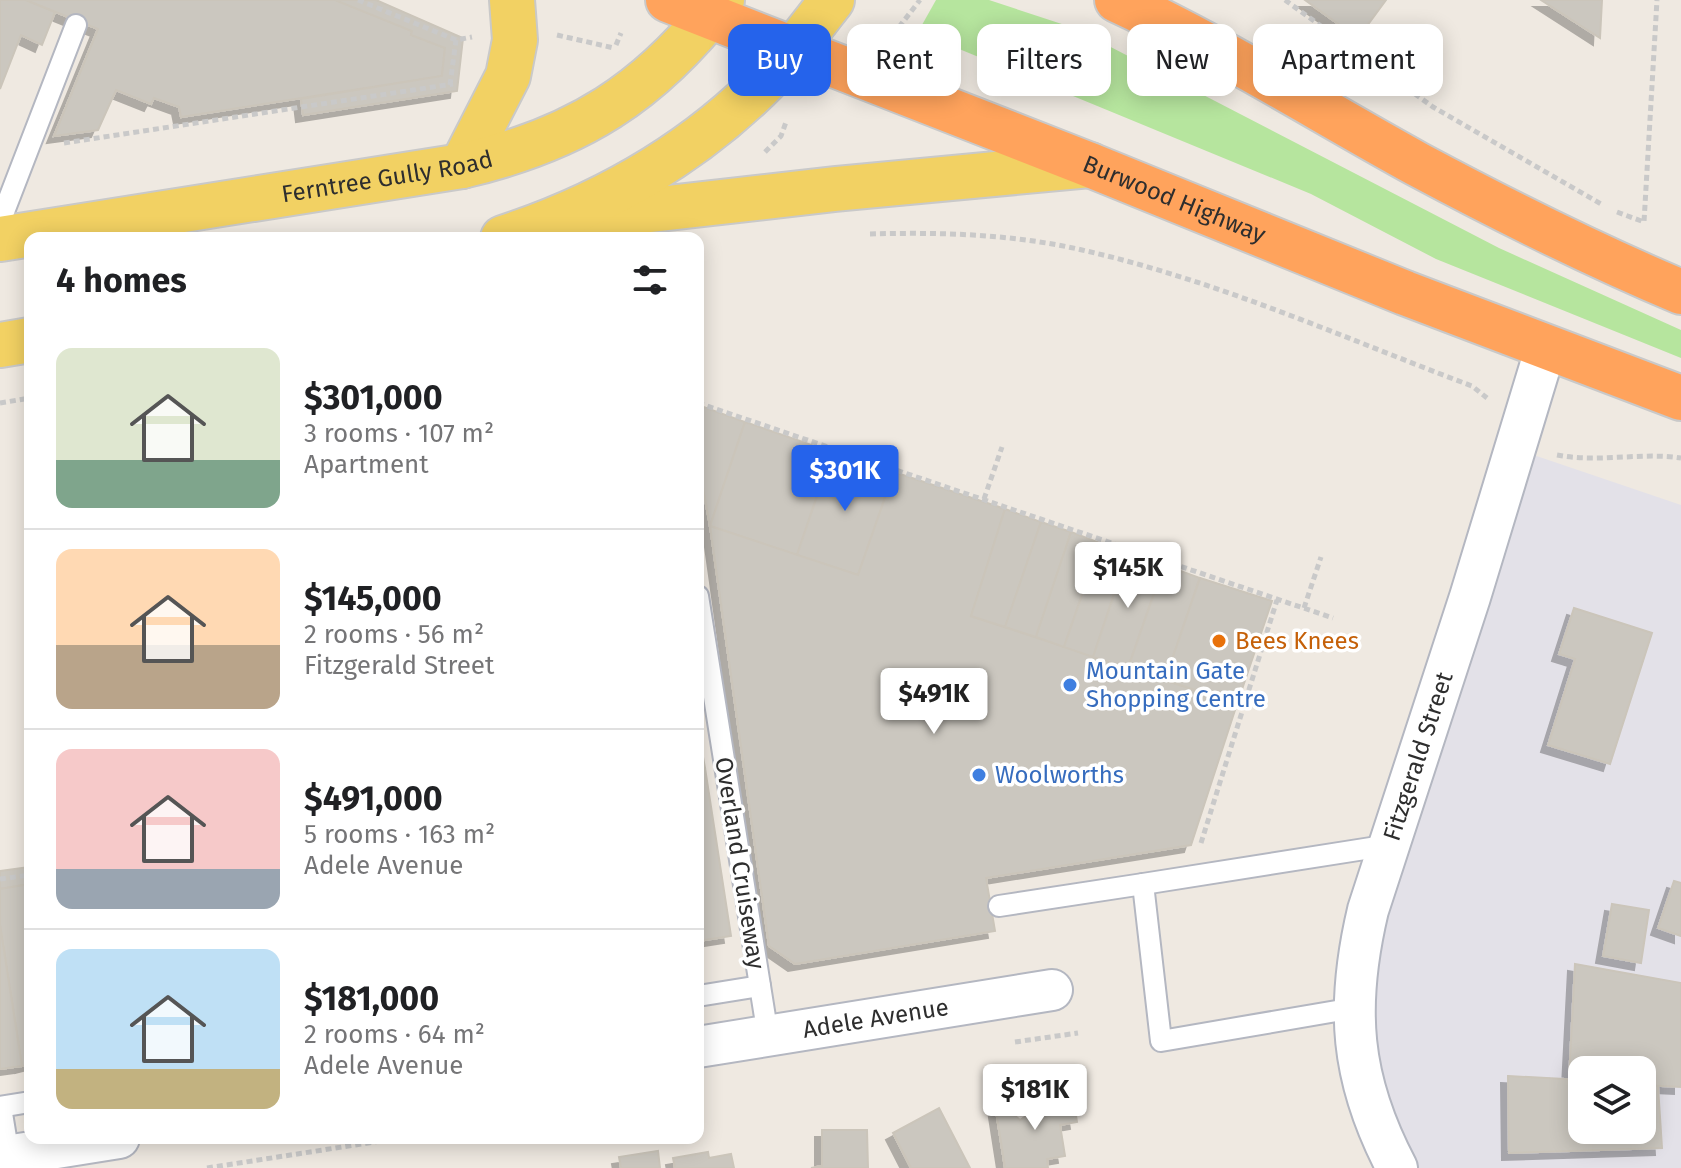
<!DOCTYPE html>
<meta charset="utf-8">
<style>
:root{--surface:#fff;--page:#f6f6f6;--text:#202124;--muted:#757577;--line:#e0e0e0;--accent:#2563eb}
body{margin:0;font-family:"Fira Sans",sans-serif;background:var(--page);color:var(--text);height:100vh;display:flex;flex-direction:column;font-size:30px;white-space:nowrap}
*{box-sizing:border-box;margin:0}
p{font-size:26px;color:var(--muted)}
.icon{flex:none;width:44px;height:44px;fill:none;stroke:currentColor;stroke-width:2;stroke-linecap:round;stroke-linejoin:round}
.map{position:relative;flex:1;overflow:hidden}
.details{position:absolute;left:24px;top:232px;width:680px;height:912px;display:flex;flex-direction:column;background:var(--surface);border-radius:16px;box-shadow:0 4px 20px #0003}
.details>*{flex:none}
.hud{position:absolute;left:728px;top:24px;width:760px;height:72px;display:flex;gap:16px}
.buttons{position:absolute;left:1568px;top:1056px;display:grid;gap:16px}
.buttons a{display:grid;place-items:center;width:88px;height:88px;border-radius:16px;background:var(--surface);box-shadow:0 4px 20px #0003;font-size:40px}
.price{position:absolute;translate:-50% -68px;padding:0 18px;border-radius:8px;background:#fff;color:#222;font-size:26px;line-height:52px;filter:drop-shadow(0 2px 4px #0008)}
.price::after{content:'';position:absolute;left:50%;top:48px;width:24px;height:18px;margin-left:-12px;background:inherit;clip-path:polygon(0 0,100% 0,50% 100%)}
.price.current{background:var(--accent);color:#fff}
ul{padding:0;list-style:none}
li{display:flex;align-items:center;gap:24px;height:200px;padding:0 32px}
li+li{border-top:2px solid var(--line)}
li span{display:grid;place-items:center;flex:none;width:224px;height:160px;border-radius:16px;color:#555}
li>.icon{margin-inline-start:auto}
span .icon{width:96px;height:96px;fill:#fffc;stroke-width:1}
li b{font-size:34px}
h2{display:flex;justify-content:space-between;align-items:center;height:96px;padding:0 32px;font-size:34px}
.tag{padding:0 28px;border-radius:16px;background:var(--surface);box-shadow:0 4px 20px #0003;font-size:28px;line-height:72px}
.tag.current{background:var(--accent);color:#fff}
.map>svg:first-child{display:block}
.industrial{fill:#e3e1e8;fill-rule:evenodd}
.green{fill:#b6e59e}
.building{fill:#cbc7bf;stroke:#cbc5ba;stroke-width:2;filter:url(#shadow)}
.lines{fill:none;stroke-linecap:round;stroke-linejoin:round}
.lane-casing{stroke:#b4b7c1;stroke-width:24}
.street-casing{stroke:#b4b7c1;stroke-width:44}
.primary-casing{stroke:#c9c9c9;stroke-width:48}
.highway-casing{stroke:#c9c9c9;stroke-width:48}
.path{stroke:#c9c9c9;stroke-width:5;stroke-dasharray:6 4;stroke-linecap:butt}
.lane{stroke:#fff;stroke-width:20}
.street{stroke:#fff;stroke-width:40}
.primary{stroke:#f2d163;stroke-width:44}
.highway{stroke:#ffa35c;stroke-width:44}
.food-dot{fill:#e8710a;stroke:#fff;stroke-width:3}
.shop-dot{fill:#3f7fe0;stroke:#fff;stroke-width:3}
.labels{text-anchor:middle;stroke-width:7;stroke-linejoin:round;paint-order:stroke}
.street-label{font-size:24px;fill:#2e2e2e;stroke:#fff}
.food-label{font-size:24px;fill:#c56008;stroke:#fff;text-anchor:start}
.shop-label{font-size:24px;fill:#366cbe;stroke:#fff;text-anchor:start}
</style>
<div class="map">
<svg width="1681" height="1168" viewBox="0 0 1681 1168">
<defs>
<filter id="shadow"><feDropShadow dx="-7" dy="7" stdDeviation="0" flood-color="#0004"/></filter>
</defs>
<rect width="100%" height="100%" fill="#efe9e1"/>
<path class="industrial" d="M1516,449L1681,505V1168H1397L1354,1008ZM1582,1070H1642V1130H1582Z"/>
<path class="green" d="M936,0H989L1074,28L1499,248L1681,330V358L1436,259L1311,194L918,32Z"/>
<g class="building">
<path d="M0,0H26L55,12L42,45L21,35L0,89Z"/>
<path d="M26,0H336L412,31L411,35L445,48L442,76L181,117L179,107L154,98L151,104L116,90L98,130L54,136L98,29Z"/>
<path d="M335,0H376L463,38L457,91L303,115L301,99L442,76L445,48L411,35L412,31Z"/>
<path d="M1305,0H1386L1358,38Z"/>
<path d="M1541,0H1602L1600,38Z"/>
<path d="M698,405L745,422L710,526L698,462Z"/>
<path d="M745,422L832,452L797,555L710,526Z"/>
<path d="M832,452L894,472L858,575L797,555Z"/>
<path d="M894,472L1005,509L971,616L1237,704L1191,845L986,878L995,931L795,964L769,946L710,526L858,575Z"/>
<path d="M1005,509L1041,522L1005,627L971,616Z"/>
<path d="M1041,522L1071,532L1036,637L1005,627Z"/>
<path d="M1071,532L1100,543L1064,647L1036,637Z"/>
<path d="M1100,543L1128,553L1093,657L1064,647Z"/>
<path d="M1128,553L1164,565L1128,668L1093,657Z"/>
<path d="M1164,565L1200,578L1165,680L1128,668Z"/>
<path d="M1200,578L1272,601L1237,704L1165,680Z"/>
<path d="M1574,608L1652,633L1610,764L1548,745L1575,659L1559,654Z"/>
<path d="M698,740H700L705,768L698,769Z"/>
<path d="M705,768L731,936L698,941V769Z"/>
<path d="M30,867V884L0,889V871Z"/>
<path d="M1674,881L1681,883V936L1658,928Z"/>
<path d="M30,884V1064L22,1066L0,925V889Z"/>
<path d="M1612,904L1649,910L1641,963L1603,956Z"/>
<path d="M0,925L22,1066L0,1069Z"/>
<path d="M1575,964L1681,983V1087L1642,1085V1070H1582V1080L1569,1079Z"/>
<path d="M1508,1076L1582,1080V1130H1642V1085L1658,1086L1662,1148L1509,1153Z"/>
<path d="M1071,1086L1077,1122L1060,1125L1065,1156L1047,1159L1048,1168H1005L994,1098L1020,1120Z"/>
<path d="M939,1108L970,1168H911L893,1133Z"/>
<path d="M822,1130H867L868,1168H811L822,1166Z"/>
<path d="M658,1151L660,1168H621L619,1157Z"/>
<path d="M708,1152L709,1158L731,1154L734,1168H675L673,1158Z"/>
</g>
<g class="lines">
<g class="lane-casing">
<g id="lane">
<path d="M0,222L76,25"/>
<path d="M698,596L768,1036"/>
<path d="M999,906L1143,884"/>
<path d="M698,996L760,986"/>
<path d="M1354,1008L1161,1041L1143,884L1390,845"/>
<path d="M0,1107L30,1102"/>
<path d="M1,1107L9,1156"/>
</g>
</g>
<g class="street-casing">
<g id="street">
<path id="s1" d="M698,1047L1052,990"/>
<path d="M0,1157L119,1138"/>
<path id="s2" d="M1397,1168C1350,1079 1345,1007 1368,910L1470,597L1546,347"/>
</g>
</g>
<g class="primary-casing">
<g id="primary">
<path d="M462,166L508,76L515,40L512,0"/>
<path d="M553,221L835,189L1090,165"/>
<path d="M503,238C604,205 695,153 770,76C792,53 812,26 832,0"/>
<path id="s3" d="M0,239L462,166C577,139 650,93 722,0"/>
<path d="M0,345L30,340"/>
</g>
</g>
<g class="highway-casing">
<g id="highway">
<path id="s4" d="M668,0L1090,165L1405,293L1681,398"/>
<path d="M1117,0C1221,48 1317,109 1417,164C1503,210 1591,254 1681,292"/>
</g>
</g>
<g class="path">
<path d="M358,0L456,40L472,37"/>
<path d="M1285,0L1433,107L1601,204"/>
<path d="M899,27L920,0"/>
<path d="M557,35L614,48"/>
<path d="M616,45L621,33"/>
<path d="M450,85L456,40"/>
<path d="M64,143L453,84"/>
<path d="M765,152L781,136L786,122"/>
<path d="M1617,212L1644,222L1657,0"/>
<path d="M870,234C940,232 1013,234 1082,250C1216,280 1344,338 1472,386L1487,398"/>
<path d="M0,403L30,398"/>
<path d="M698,403L1333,618"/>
<path d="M1557,455C1599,463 1640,452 1681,458"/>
<path d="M984,499L1002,447"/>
<path d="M1304,608L1321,557"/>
<path d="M1201,843L1277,600"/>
<path d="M0,879L30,875"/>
<path d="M1015,1042L1078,1033"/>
<path d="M207,1168L400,1138"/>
</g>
<use href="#lane" class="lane"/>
<use href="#street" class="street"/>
<use href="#primary" class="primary"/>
<use href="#highway" class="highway"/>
</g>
<circle class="food-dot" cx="1219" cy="641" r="8"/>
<g class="shop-dot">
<circle cx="1070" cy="685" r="8"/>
<circle cx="979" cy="775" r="8"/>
</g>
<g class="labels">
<g class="street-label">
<text dy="8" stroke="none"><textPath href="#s3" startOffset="392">Ferntree Gully Road</textPath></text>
<text dy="8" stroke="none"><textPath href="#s4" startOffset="544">Burwood Highway</textPath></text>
<text dy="8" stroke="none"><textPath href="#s2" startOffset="428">Fitzgerald Street</textPath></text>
<text transform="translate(740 863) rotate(81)" y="8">Overland Cruiseway</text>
<text dy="8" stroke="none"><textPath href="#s1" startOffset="180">Adele Avenue</textPath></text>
</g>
<g class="food-label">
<text x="1235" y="649">Bees Knees</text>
</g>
<g class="shop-label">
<text x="1086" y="679">Mountain Gate<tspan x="1086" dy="28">Shopping Centre</tspan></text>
<text x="995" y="783">Woolworths</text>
</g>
</g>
</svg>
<div class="buttons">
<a><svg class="icon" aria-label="layers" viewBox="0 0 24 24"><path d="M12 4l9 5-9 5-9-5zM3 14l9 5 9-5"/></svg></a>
</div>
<b class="price current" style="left:845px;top:513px">$301K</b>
<b class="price" style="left:1128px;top:610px">$145K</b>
<b class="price" style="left:934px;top:736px">$491K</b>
<b class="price" style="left:1035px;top:1132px">$181K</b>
<div class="hud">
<a class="tag current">Buy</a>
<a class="tag">Rent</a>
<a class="tag">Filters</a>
<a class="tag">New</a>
<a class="tag">Apartment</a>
</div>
<section class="details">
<h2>4 homes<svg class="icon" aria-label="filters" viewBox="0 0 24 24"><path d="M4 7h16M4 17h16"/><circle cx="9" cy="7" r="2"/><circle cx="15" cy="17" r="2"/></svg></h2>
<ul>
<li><span style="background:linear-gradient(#dfe7d0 70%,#7fa58c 0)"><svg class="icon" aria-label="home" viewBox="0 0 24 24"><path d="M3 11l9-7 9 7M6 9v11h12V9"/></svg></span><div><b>$301,000</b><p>3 rooms · 107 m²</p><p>Apartment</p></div></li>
<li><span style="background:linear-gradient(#ffd9b3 60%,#b9a48a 0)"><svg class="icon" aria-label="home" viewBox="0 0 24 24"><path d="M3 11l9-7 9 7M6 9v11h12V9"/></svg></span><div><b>$145,000</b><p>2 rooms · 56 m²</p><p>Fitzgerald Street</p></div></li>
<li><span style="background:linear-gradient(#f6c9c9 75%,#9aa5b1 0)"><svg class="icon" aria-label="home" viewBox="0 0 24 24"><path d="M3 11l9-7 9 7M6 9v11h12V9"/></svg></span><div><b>$491,000</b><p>5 rooms · 163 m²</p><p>Adele Avenue</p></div></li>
<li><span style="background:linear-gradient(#bfe0f5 75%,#c2b280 0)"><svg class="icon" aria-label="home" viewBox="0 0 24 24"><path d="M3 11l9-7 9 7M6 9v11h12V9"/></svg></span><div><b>$181,000</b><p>2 rooms · 64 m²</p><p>Adele Avenue</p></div></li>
</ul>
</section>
</div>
